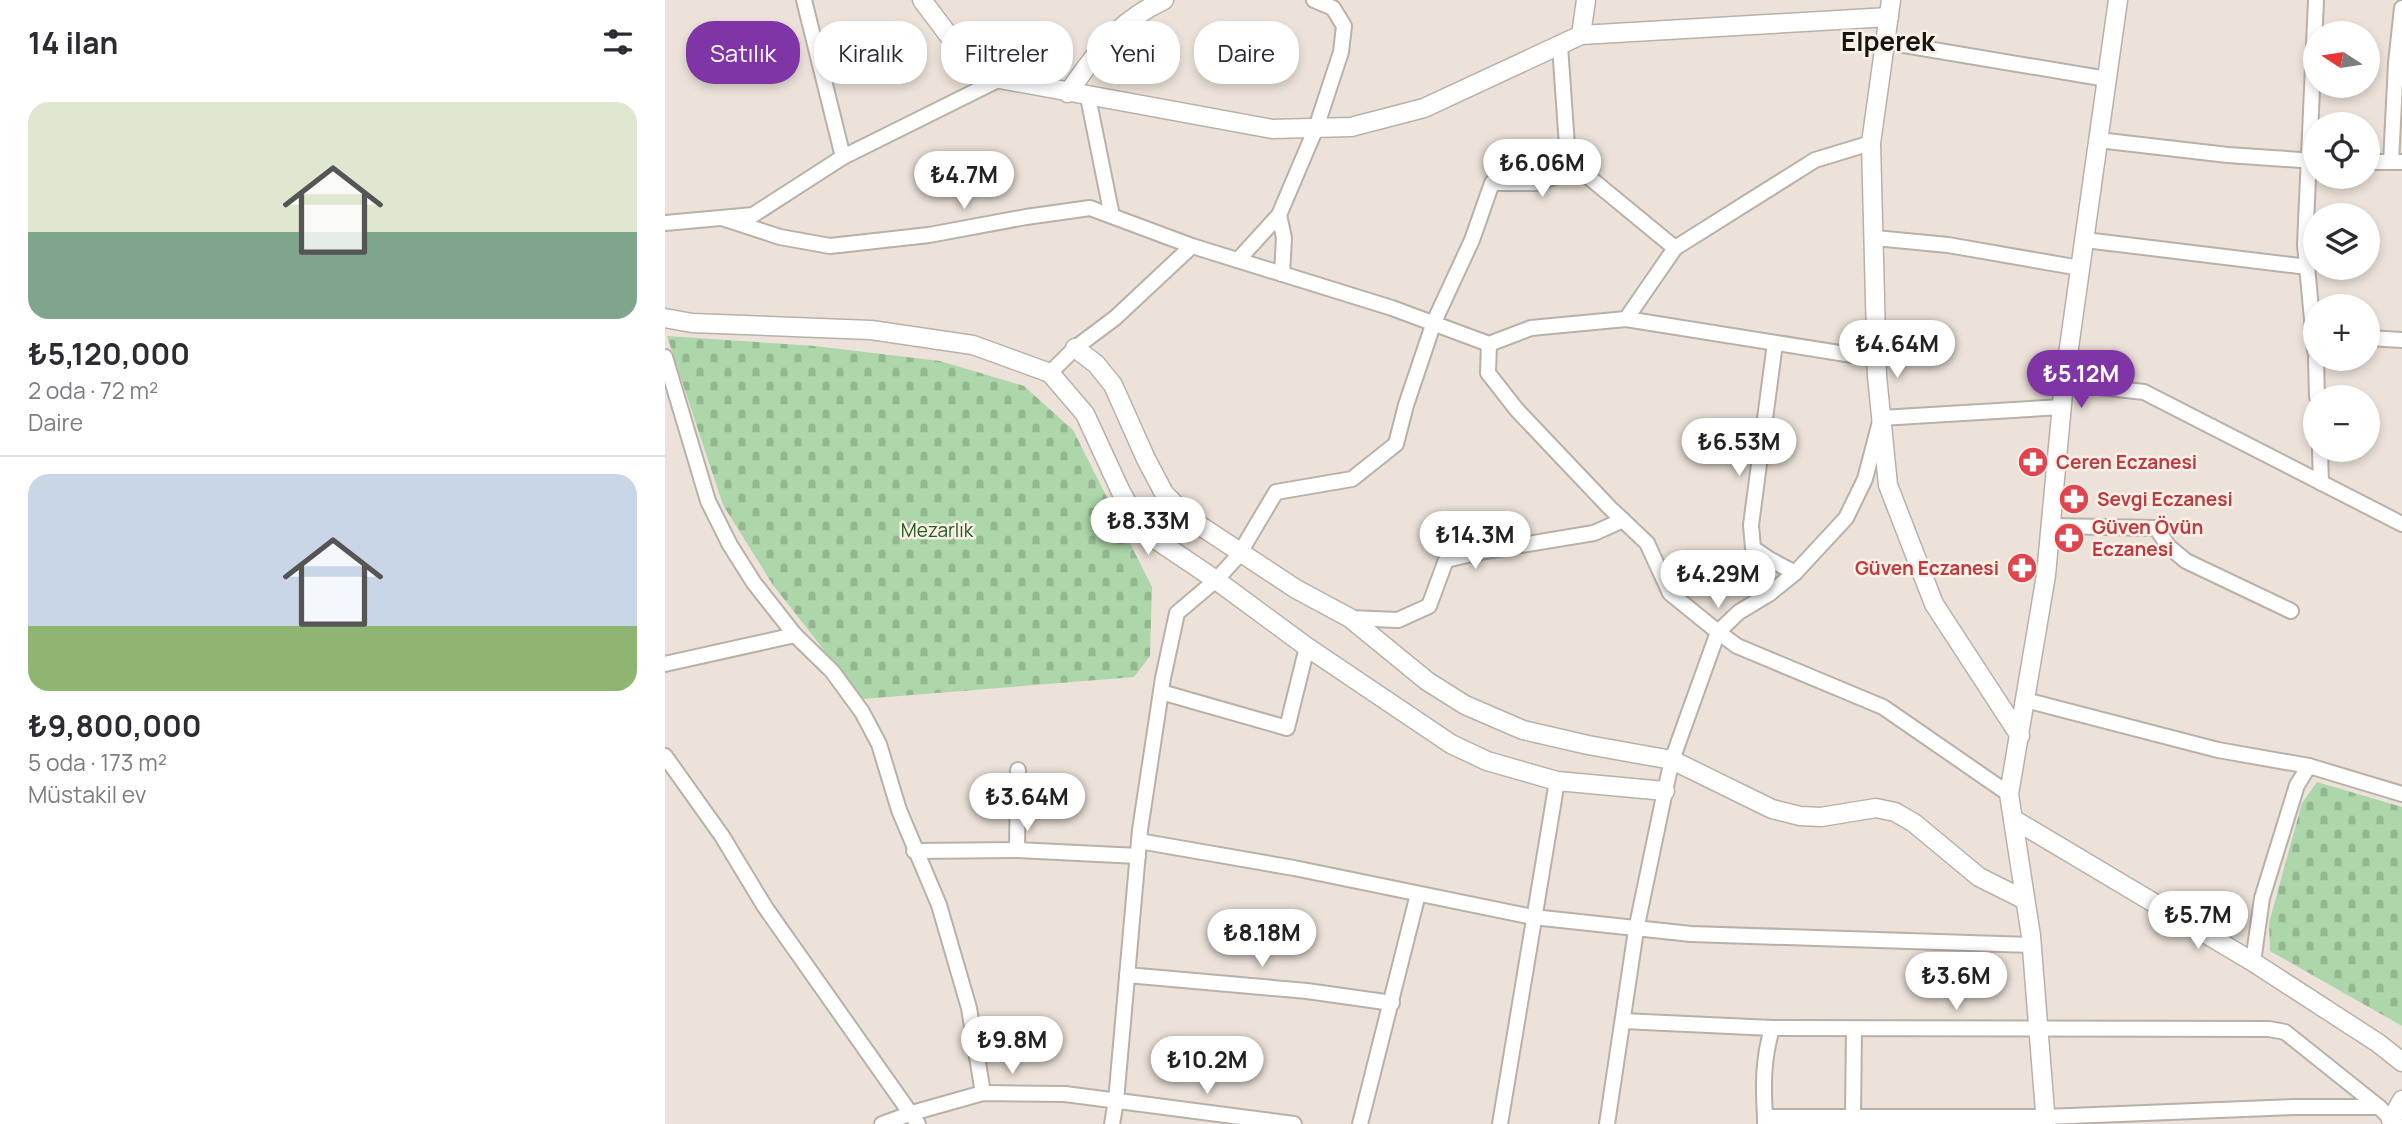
<!DOCTYPE html>
<html lang="tr">
<meta charset="utf-8">
<style>
:root{--surface:#fff;--page:#f7f7f7;--text:#2b2b33;--muted:#7c7c81;--line:#e1e1e2;--accent:#8035a6}
body{margin:0;font-family:Manrope,sans-serif;background:var(--page);color:var(--text);height:100vh;display:flex;flex-direction:column;font-size:26px;white-space:nowrap}
*{box-sizing:border-box;margin:0}
p{font-size:23px;color:var(--muted)}
.icon{flex:none;width:38px;height:38px;fill:none;stroke:currentColor;stroke-width:2;stroke-linecap:round;stroke-linejoin:round}
.map{position:relative;flex:1;overflow:hidden}
.sheet{display:flex;flex-direction:column;background:var(--surface);width:665px}
.sheet>*{flex:none}
.top-card{position:absolute;left:21px;top:21px;width:665px;height:63px;display:flex;gap:14px}
.needle{width:46px;rotate:282deg}
.tools{position:absolute;left:1638px;top:21px;display:grid;gap:14px}
.tools a{display:grid;place-items:center;width:77px;height:77px;border-radius:50%;background:var(--surface);box-shadow:0 4px 10px #0003;font-size:35px}
.price{position:absolute;translate:-50% -60px;padding:0 16px;border-radius:24px;background:#fff;color:#222;font-size:23px;line-height:46px;filter:drop-shadow(0 2px 4px #0008)}
.price::after{content:'';position:absolute;left:50%;top:42px;width:21px;height:16px;margin-left:-10px;background:inherit;clip-path:polygon(0 0,100% 0,50% 100%)}
.price.current{background:var(--accent);color:#fff}
ul{padding:0;list-style:none}
li{display:grid;align-content:center;gap:14px;height:371px;padding:0 28px}
li+li{border-top:2px solid var(--line)}
li span{display:grid;place-items:center;height:217px;border-radius:21px;color:#555}
li>.icon{margin-inline-start:auto}
span .icon{width:126px;height:126px;fill:#fffc;stroke-width:1}
li b{font-size:30px}
h2{display:flex;justify-content:space-between;align-items:center;height:84px;padding:0 28px;font-size:30px}
.tag{padding:0 24px;border-radius:28px;background:var(--surface);box-shadow:0 4px 10px #0003;font-size:24px;line-height:63px}
.tag.current{background:var(--accent);color:#fff}
main{display:flex;flex:1;min-height:0}
.map>svg:first-child{display:block}
.cemetery{fill:url(#cemetery-stones)}
.lines{fill:none;stroke-linecap:round;stroke-linejoin:round}
.minor-casing{stroke:#b9b0a7;stroke-width:18}
.tertiary-casing{stroke:#b9b0a7;stroke-width:21}
.minor{stroke:#fff;stroke-width:14}
.tertiary{stroke:#fff;stroke-width:18}
.labels{text-anchor:middle;stroke-width:5;stroke-linejoin:round;paint-order:stroke}
.health-label{font-size:19px;font-weight:bold;fill:#be3a42;stroke:#f9f0e6;text-anchor:start}
.park-label{font-size:19px;fill:#245c23;stroke:#f9f0e6}
.district-label{font-size:26px;font-weight:bold;fill:#161310;stroke:#f9f0e6}
</style>
<main>
<section class="sheet">
<h2>14 ilan<svg class="icon" aria-label="filters" viewBox="0 0 24 24"><path d="M4 7h16M4 17h16"/><circle cx="9" cy="7" r="2"/><circle cx="15" cy="17" r="2"/></svg></h2>
<ul>
<li><span style="background:linear-gradient(#dfe7d0 60%,#7fa58c 0)"><svg class="icon" aria-label="home" viewBox="0 0 24 24"><path d="M3 11l9-7 9 7M6 9v11h12V9"/></svg></span><div><b>₺5,120,000</b><p>2 oda · 72 m²</p><p>Daire</p></div></li>
<li><span style="background:linear-gradient(#c9d6e8 70%,#8fb573 0)"><svg class="icon" aria-label="home" viewBox="0 0 24 24"><path d="M3 11l9-7 9 7M6 9v11h12V9"/></svg></span><div><b>₺9,800,000</b><p>5 oda · 173 m²</p><p>Müstakil ev</p></div></li>
</ul>
</section>
<div class="map">
<svg width="1737" height="1124" viewBox="0 0 1737 1124">
<defs>
<pattern id="cemetery-stones" width="16" height="16" patternUnits="userSpaceOnUse" patternTransform="scale(1.75)"><rect width="16" height="16" fill="#add6aa"/><path d="M2 7V4a2 2 0 0 1 4 0v3zM10 15v-3a2 2 0 0 1 4 0v3z" fill="#94b791"/></pattern>
</defs>
<rect width="100%" height="100%" fill="#ece2d9"/>
<g class="cemetery">
<path d="M2,336L150,346L275,361L359,386L408,430L487,587L485,656L469,677L197,699L108,585L58,505Z"/>
<path d="M1652,782L1737,807V1026L1605,951L1604,923L1637,803Z"/>
</g>
<g class="lines">
<g class="minor-casing">
<g id="minor">
<path d="M139,0L178,157"/>
<path d="M1221,42L1442,79"/>
<path d="M423,97L447,216"/>
<path d="M1433,140L1563,155L1650,161"/>
<path d="M903,160L1010,248"/>
<path d="M1703,162H1737"/>
<path d="M1726,162L1731,63L1737,8"/>
<path d="M614,215L619,238L617,274"/>
<path d="M57,218L115,237L165,246L264,235L361,217L425,208L527,246"/>
<path d="M0,223L88,215L178,157L335,79"/>
<path d="M1210,238L1283,245L1415,268"/>
<path d="M1420,240L1643,267"/>
<path d="M573,260L614,215L651,128L676,52L679,26L668,8L649,0"/>
<path d="M961,319L1010,248L1150,160L1206,143"/>
<path d="M1703,338L1737,340"/>
<path d="M1110,343L1086,525L1088,548L1104,559L1130,573"/>
<path d="M824,344L823,373L852,410L945,508L982,543L1005,593L1053,632L1072,646L1218,707L1344,794"/>
<path d="M1650,351L1640,245L1651,0"/>
<path d="M0,357L43,501L65,545L89,583L130,635L167,671L197,712L214,744L234,810L274,905L304,1008L318,1093"/>
<path d="M1651,359L1652,397"/>
<path d="M385,373L410,348L450,318L527,246L727,308L824,344L866,328L961,319L1212,359"/>
<path d="M1399,383L1479,392L1737,524"/>
<path d="M1655,450L1656,483"/>
<path d="M1386,526L1491,528L1504,547L1521,561L1626,611"/>
<path d="M685,618L733,620L764,606L781,560L820,551L929,533L958,520"/>
<path d="M0,664L130,635"/>
<path d="M496,692L622,728L642,647"/>
<path d="M1360,700L1553,750L1644,766L1737,794"/>
<path d="M0,756L57,836L100,907L253,1124"/>
<path d="M474,841L629,868L868,917L1026,934L1366,945"/>
<path d="M352,850L353,770"/>
<path d="M249,851L352,850L473,856"/>
<path d="M1588,962L1597,898L1632,785L1644,766"/>
<path d="M462,975L642,991L727,1003"/>
<path d="M958,1021L1107,1028L1604,1029L1620,1032L1714,1107L1731,1124"/>
<path d="M1188,1116L1189,1029"/>
<path d="M1100,1117C1098,1084 1098,1060 1107,1028"/>
<path d="M217,1124L247,1113L318,1093L400,1094L629,1124"/>
<path d="M447,1124L451,1101L475,830L498,678L512,613L551,580L573,556L611,492L687,479L731,444L741,405L769,322L807,240L827,183H870L890,177L903,160L895,46"/>
<path d="M695,1124L753,894"/>
<path d="M835,1124L892,781"/>
<path d="M942,1124L971,930L1000,791L1007,760L1053,632L1074,612L1104,594L1130,573L1181,518L1200,479L1216,418L1397,407"/>
<path d="M1100,1124V1117H1380L1629,1107H1714"/>
</g>
</g>
<g class="tertiary-casing">
<g id="tertiary">
<path d="M257,0L300,57L335,79L607,129L686,127L759,108L916,35L1224,17"/>
<path d="M1226,0L1206,143L1212,376L1223,485L1269,604L1355,736"/>
<path d="M916,35L921,0"/>
<path d="M403,93C432,51 452,22 499,0"/>
<path d="M0,318L27,323L206,330L308,345L385,373L420,414L456,492L478,531L551,580L642,647L786,744L822,761L892,781L1000,791"/>
<path d="M410,348L431,364L448,385L481,459L499,493L522,517L631,589L685,618L762,681L800,705L858,730L923,745L1007,760L1107,809L1135,816L1156,817L1211,808L1230,812L1249,823L1314,877L1360,900"/>
<path d="M1348,819L1588,962L1713,1043L1737,1062"/>
<path d="M1726,1120L1737,1100"/>
<path d="M1381,1124L1366,936L1344,794L1381,575L1399,383L1453,0"/>
</g>
</g>
<use href="#minor" class="minor"/>
<use href="#tertiary" class="tertiary"/>
</g>
<defs>
<g id="pharmacy-disc" transform="scale(1.575)"><circle r="9.5" fill="#e0444e" stroke="#f9f0e6"/><path d="M-2-6h4v4h4v4h-4v4h-4v-4h-4v-4h4Z" fill="#fff"/></g>
</defs>
<g fill-rule="evenodd">
<use href="#pharmacy-disc" x="1368" y="462"/>
<use href="#pharmacy-disc" x="1409" y="499"/>
<use href="#pharmacy-disc" x="1404" y="538"/>
<use href="#pharmacy-disc" x="1357" y="568"/>
</g>
<g class="labels">
<g class="health-label">
<text x="1391" y="469">Ceren Eczanesi</text>
<text x="1432" y="506">Sevgi Eczanesi</text>
<text x="1427" y="534">Güven Övün<tspan x="1427" dy="22">Eczanesi</tspan></text>
<text x="1334" y="575" text-anchor="end">Güven Eczanesi</text>
</g>
<g class="park-label">
<text x="272" y="537">Mezarlık</text>
</g>
<g class="district-label">
<text x="1223" y="51">Elperek</text>
</g>
</g>
</svg>
<div class="tools">
<a><svg class="needle" viewBox="-14 -14 28 28"><path d="M0-13l5 13h-10z" fill="#e53935"/><path d="M0 13l5-13h-10z" fill="#7c7c81"/></svg></a>
<a><svg class="icon" aria-label="locate" viewBox="0 0 24 24"><circle cx="12" cy="12" r="6"/><path d="M12 2v4M12 18v4M2 12h4M18 12h4"/></svg></a>
<a><svg class="icon" aria-label="layers" viewBox="0 0 24 24"><path d="M12 4l9 5-9 5-9-5zM3 14l9 5 9-5"/></svg></a>
<a>+</a>
<a>−</a>
</div>
<b class="price" style="left:877px;top:199px">₺6.06M</b>
<b class="price" style="left:299px;top:211px">₺4.7M</b>
<b class="price" style="left:1232px;top:380px">₺4.64M</b>
<b class="price current" style="left:1416px;top:410px">₺5.12M</b>
<b class="price" style="left:1074px;top:478px">₺6.53M</b>
<b class="price" style="left:483px;top:557px">₺8.33M</b>
<b class="price" style="left:810px;top:571px">₺14.3M</b>
<b class="price" style="left:1053px;top:610px">₺4.29M</b>
<b class="price" style="left:362px;top:833px">₺3.64M</b>
<b class="price" style="left:1533px;top:951px">₺5.7M</b>
<b class="price" style="left:597px;top:969px">₺8.18M</b>
<b class="price" style="left:1291px;top:1012px">₺3.6M</b>
<b class="price" style="left:347px;top:1076px">₺9.8M</b>
<b class="price" style="left:542px;top:1096px">₺10.2M</b>
<div class="top-card">
<a class="tag current">Satılık</a>
<a class="tag">Kiralık</a>
<a class="tag">Filtreler</a>
<a class="tag">Yeni</a>
<a class="tag">Daire</a>
</div>
</div>
</main>
